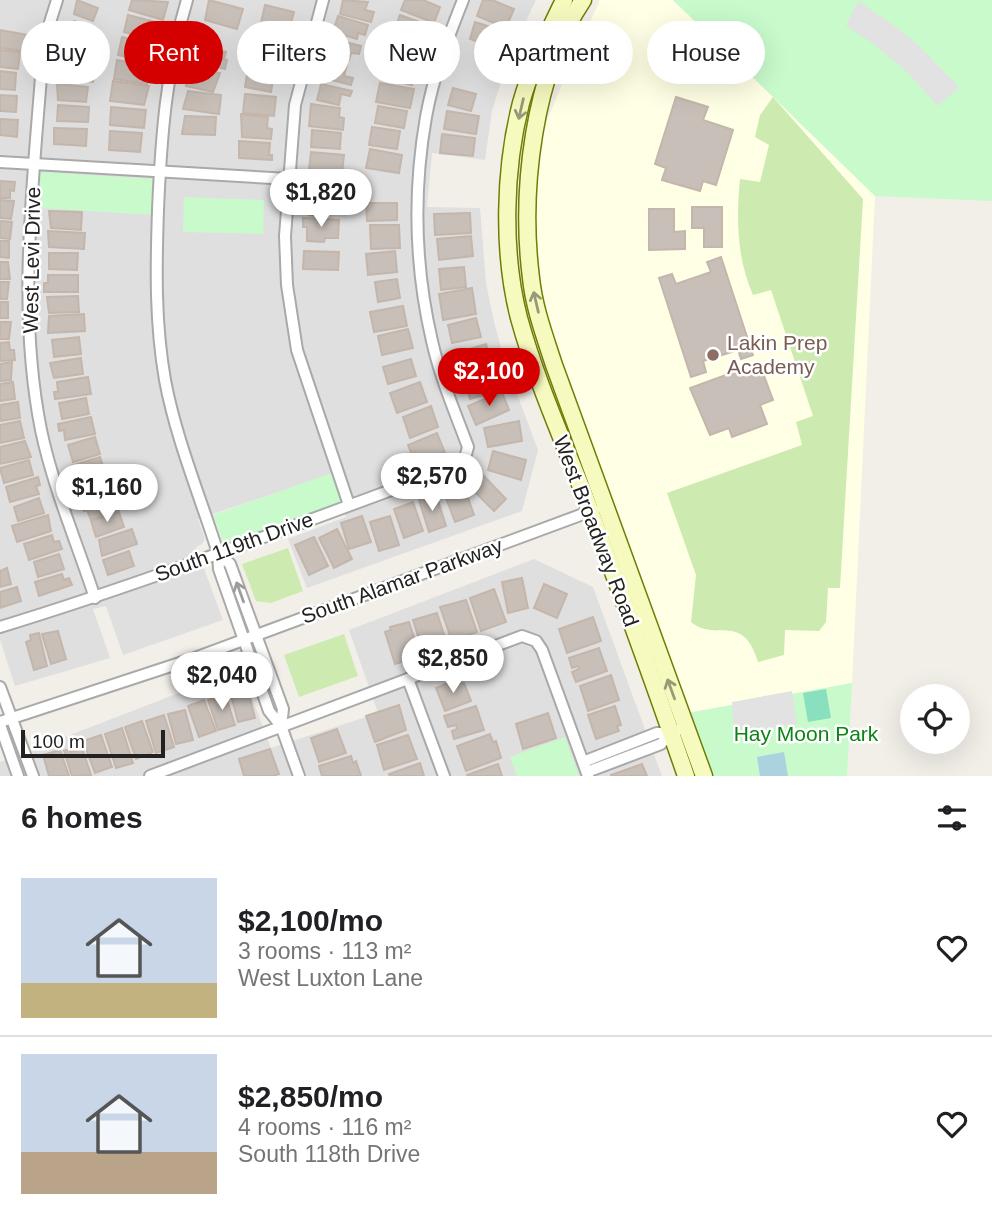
<!DOCTYPE html>
<meta charset="utf-8">
<style>
:root{--surface:#fff;--page:#f6f6f6;--text:#202124;--muted:#757577;--line:#e0e0e0;--accent:#d40000}
body{margin:0;font-family:Arial,sans-serif;background:var(--page);color:var(--text);height:100vh;display:flex;flex-direction:column;font-size:26px;white-space:nowrap}
*{box-sizing:border-box;margin:0}
p{font-size:23px;color:var(--muted)}
.icon{flex:none;width:38px;height:38px;fill:none;stroke:currentColor;stroke-width:2;stroke-linecap:round;stroke-linejoin:round}
.map{position:relative;height:776px;overflow:hidden}
.details{display:flex;flex-direction:column;background:var(--surface);flex:1}
.details>*{flex:none}
.banner{position:absolute;left:21px;top:21px;width:950px;height:63px;display:flex;gap:14px}
.controls{position:absolute;left:900px;top:684px;display:grid;gap:14px}
.controls a{display:grid;place-items:center;width:70px;height:70px;border-radius:50%;background:var(--surface);box-shadow:0 7px 28px #0002;font-size:35px}
.scale{position:absolute;left:21px;bottom:18px;width:144px;box-sizing:border-box;padding-left:7px;border:4px solid #222;border-top:0;font-size:19px;line-height:24px;white-space:nowrap;color:#222;-webkit-text-stroke:5px #fff;paint-order:stroke}
.price{position:absolute;translate:-50% -60px;padding:0 16px;border-radius:24px;background:#fff;color:#222;font-size:23px;line-height:46px;filter:drop-shadow(0 2px 4px #0008)}
.price::after{content:'';position:absolute;left:50%;top:42px;width:21px;height:16px;margin-left:-10px;background:inherit;clip-path:polygon(0 0,100% 0,50% 100%)}
.price.current{background:var(--accent);color:#fff}
ul{padding:0;list-style:none}
li{display:flex;align-items:center;gap:21px;height:175px;padding:0 21px}
li+li{border-top:2px solid var(--line)}
li span{display:grid;place-items:center;flex:none;width:196px;height:140px;border-radius:0px;color:#555}
li>.icon{margin-inline-start:auto}
span .icon{width:84px;height:84px;fill:#fffc;stroke-width:1}
li b{font-size:30px}
h2{display:flex;justify-content:space-between;align-items:center;height:84px;padding:0 21px;font-size:30px}
.chip{padding:0 24px;border-radius:32px;background:var(--surface);box-shadow:0 7px 28px #0002;font-size:24px;line-height:63px}
.chip.current{background:var(--accent);color:#fff}
.map>svg:first-child{display:block}
.residential{fill:#e0dfdf}
.education{fill:#ffffe5}
.grass{fill:#cdebb0}
.park{fill:#c8facc}
.pitch{fill:#88e0be}
.parking{fill:#e2e2e2}
.water{fill:#aad3df}
.building{fill:#c7bfb8;stroke:#c4b6ab;stroke-width:2}
.lines{fill:none;stroke-linecap:round;stroke-linejoin:round}
.minor-casing{stroke:#a9a9a9;stroke-width:14}
.secondary-casing{stroke:#707d05;stroke-width:19}
.minor{stroke:#fff;stroke-width:10}
.secondary{stroke:#f7fabf;stroke-width:16}
.oneway{stroke:#979978}
.oneway2{stroke:#9c9c9c}
.education-dot{fill:#8d6e63;stroke:#fff;stroke-width:2.5}
.labels{text-anchor:middle;stroke-width:5;stroke-linejoin:round;paint-order:stroke}
.street-label{font-size:21px;fill:#222;stroke:#fff}
.education-label{font-size:21px;fill:#785e54;stroke:#fff;text-anchor:start}
.park-label{font-size:21px;fill:#0c8416;stroke:#fff}
</style>
<div class="map">
<svg width="992" height="776" viewBox="0 0 992 776">
<rect width="100%" height="100%" fill="#f2efe9"/>
<g class="residential">
<path d="M0,0H536L509,56L492,111L485,160L432,153L427,207L480,208L486,283L494,322L505,362L538,450L522,511L307,588L288,539L346,517L332,474L198,519L205,539L202,544L196,547L223,620L123,655L106,606L93,609L110,658L15,686L0,640Z"/>
<path d="M534,559L593,587L662,776H0V762L241,669L271,748L378,713L349,630Z"/>
</g>
<path class="education" d="M600,0H673L875,196L852,683L688,713L573,397L546,312L535,252L534,186L544,128L567,72Z"/>
<g class="grass">
<path d="M773,97L863,199L840,588H828L826,622L819,631L785,630L784,655L758,662C743,611 716,643 691,622L696,575L667,493L802,445L796,422L813,416L771,290L753,295C737,259 736,219 740,179L760,182L769,145L755,137L760,115Z"/>
<path d="M288,548L303,591L271,603L256,601L242,564Z"/>
<path d="M344,634L358,676L299,697L284,655Z"/>
</g>
<g class="park">
<path d="M673,0H992V201L875,196Z"/>
<path d="M40,172L154,179L152,215L38,208Z"/>
<path d="M184,197L264,200L263,234L183,232Z"/>
<path d="M332,473L342,501L224,545L213,515Z"/>
<path d="M852,683L847,776H713L688,713Z"/>
<path d="M565,737L579,776H517L510,757Z"/>
</g>
<path class="pitch" d="M826,689L831,718L808,722L803,693Z"/>
<g class="parking">
<path d="M858,1L896,27L915,42L959,87L938,106L906,71L871,42L846,26Z"/>
<path d="M792,691L797,724L734,734L732,702Z"/>
</g>
<path class="water" d="M784,752L788,776H760L757,757Z"/>
<g class="building">
<path d="M77,0L98,8L93,21L74,14Z"/>
<path d="M132,0L168,2L163,20L129,10Z"/>
<path d="M209,0L243,9L237,29L205,20Z"/>
<path d="M343,0L368,2L365,10L374,12L371,22L340,14Z"/>
<path d="M405,0H423L440,7L434,23L401,10Z"/>
<path d="M483,0H492L514,9L506,28L477,16Z"/>
<path d="M265,5L294,12L289,30L261,23Z"/>
<path d="M128,15L159,23L154,40L124,32Z"/>
<path d="M400,15L428,25L422,41L394,31Z"/>
<path d="M338,16L368,25L365,35L358,33L357,39L333,32Z"/>
<path d="M74,21L94,27L90,42L65,35L67,27L72,29Z"/>
<path d="M475,22L506,32L500,50L470,39Z"/>
<path d="M263,26L293,36L288,54L257,45Z"/>
<path d="M0,30L28,35L24,51L0,48Z"/>
<path d="M394,36L422,44L416,64L388,56Z"/>
<path d="M122,37L155,45L151,62L118,55Z"/>
<path d="M334,39L361,46L359,54L351,53L349,60L330,56Z"/>
<path d="M69,41L91,46L87,62L62,56L64,48H67Z"/>
<path d="M195,43L226,52L224,59L227,60L225,69L190,60Z"/>
<path d="M256,47L285,55L281,73L251,65Z"/>
<path d="M0,50L20,52L18,69L0,67Z"/>
<path d="M325,58L347,64L344,76L353,78L351,85L320,77Z"/>
<path d="M386,59L416,64L412,85L382,78Z"/>
<path d="M117,60L150,66L147,84L114,79Z"/>
<path d="M62,64L95,69L93,82L62,78Z"/>
<path d="M188,67L220,73L213,92L186,86Z"/>
<path d="M248,68L274,73L271,92L245,87Z"/>
<path d="M0,71L16,73L15,90L0,89Z"/>
<path d="M113,81L149,86L144,105L110,101Z"/>
<path d="M380,83L414,89L410,108L376,102Z"/>
<path d="M57,84L88,87L86,102L58,100Z"/>
<path d="M321,84L352,91L350,96L341,94L339,105L317,100Z"/>
<path d="M453,88L476,94L471,111L448,105Z"/>
<path d="M188,91L221,95L219,114L183,109Z"/>
<path d="M245,94L276,97L274,116L243,113Z"/>
<path d="M0,95L17,96L16,112L0,111Z"/>
<path d="M676,97L708,107L703,120L733,130L716,185L703,181L700,191L662,180L666,168L655,164Z"/>
<path d="M311,104L340,108L339,117L344,118L343,130L309,126Z"/>
<path d="M58,105L89,107L88,122L57,121Z"/>
<path d="M378,106L407,111L404,128L375,123Z"/>
<path d="M111,107L146,110L144,128L110,125Z"/>
<path d="M447,111L479,116L476,134L444,129Z"/>
<path d="M241,114L268,117L267,128L272,129L271,139L242,137Z"/>
<path d="M185,116L216,117L215,135L182,134Z"/>
<path d="M0,119L18,120L17,137L0,135Z"/>
<path d="M372,127L400,131L397,149L369,145Z"/>
<path d="M54,128L87,129L86,146L54,144Z"/>
<path d="M312,130L341,133L340,149L311,147Z"/>
<path d="M110,131L142,133L140,152L109,150Z"/>
<path d="M442,134L475,138L473,156L440,153Z"/>
<path d="M239,141L270,143L269,155H272V160L239,158Z"/>
<path d="M370,149L402,155L399,173L366,168Z"/>
<path d="M311,152L344,155L342,173L309,170Z"/>
<path d="M0,181L15,182L14,191L10,190V198H0Z"/>
<path d="M307,193L342,194L341,213L319,212L318,216L309,215V200H306Z"/>
<path d="M0,200L14,201L11,219L0,218Z"/>
<path d="M366,203H397V220L367,221Z"/>
<path d="M692,207H722V247H704V228H692Z"/>
<path d="M649,209H674V232L685,231V249L649,250Z"/>
<path d="M49,211L82,212L81,230L51,228Z"/>
<path d="M470,213L471,233L435,235L434,214Z"/>
<path d="M303,218L339,220L338,238H325L324,242L307,241V227H303Z"/>
<path d="M0,221L12,222L10,239L0,238Z"/>
<path d="M370,225H399L400,248L371,249Z"/>
<path d="M48,231L85,233L84,249L49,247Z"/>
<path d="M471,236L473,256L439,260L437,239Z"/>
<path d="M0,241H9V258L0,257Z"/>
<path d="M304,251L339,252L338,270L303,269Z"/>
<path d="M395,251L397,272L368,275L366,254Z"/>
<path d="M49,253H78L77,270L49,269Z"/>
<path d="M721,257L753,355L741,359L738,350L703,361L706,372L691,377L659,278L672,274L676,284L711,272L707,262Z"/>
<path d="M0,262H8L10,279H0Z"/>
<path d="M464,267L466,287L441,290L439,269Z"/>
<path d="M48,275H78V292H44V283H48Z"/>
<path d="M397,279L400,298L378,302L375,282Z"/>
<path d="M0,282H9L7,299H0Z"/>
<path d="M472,288L476,314L443,320L439,294Z"/>
<path d="M78,296L79,312L49,313L47,297Z"/>
<rect x="0" y="302" width="8" height="16"/>
<path d="M403,306L407,326L374,332L370,312Z"/>
<path d="M84,314L85,331L48,333L49,316Z"/>
<path d="M476,318L481,337L452,343L448,325Z"/>
<path d="M0,322H11L9,339H0Z"/>
<path d="M408,329L413,348L382,355L378,336Z"/>
<path d="M79,337L81,354L54,357L52,340Z"/>
<path d="M9,342L10,350H14L15,360L0,361V343Z"/>
<path d="M486,344L491,362L459,371L454,354Z"/>
<path d="M81,358L83,374L54,378L50,363Z"/>
<path d="M411,359L416,376L388,384L383,367Z"/>
<path d="M12,362L11,380L0,381V364Z"/>
<path d="M745,368L747,373L761,368L773,400L760,405L767,424L732,437L729,428L710,435L690,388Z"/>
<path d="M497,372L502,389L470,399L465,381Z"/>
<path d="M88,377L91,394L55,399L54,392H58L57,382Z"/>
<path d="M13,382L15,399L0,401V384Z"/>
<path d="M420,382L427,402L397,413L390,393Z"/>
<path d="M502,392L509,410L476,425L468,406Z"/>
<path d="M86,398L89,414L62,419L59,403Z"/>
<path d="M18,402L20,418L0,421V405Z"/>
<path d="M431,406L438,427L410,438L403,417Z"/>
<path d="M91,417L95,434L65,440L64,430L59,431L58,424Z"/>
<path d="M20,421L24,438L0,443V425Z"/>
<path d="M519,421L522,441L488,447L484,428Z"/>
<path d="M437,433L445,453L416,465L408,445Z"/>
<path d="M95,437L100,454L73,462L68,445Z"/>
<path d="M25,441L31,457L0,464V447Z"/>
<path d="M493,451L526,460L521,480L488,470Z"/>
<path d="M100,457L105,473L76,482L71,466Z"/>
<path d="M29,460L33,475L4,483L0,468Z"/>
<path d="M480,472L506,499L494,511L468,485Z"/>
<path d="M112,473L117,489L83,499L79,483Z"/>
<path d="M38,477L40,485L36,486L39,494L10,502L6,487Z"/>
<path d="M463,483L474,515L455,522L443,490Z"/>
<path d="M113,493L119,510L91,520L87,510L84,511L81,504Z"/>
<path d="M436,494L446,526L429,532L419,500Z"/>
<path d="M39,498L44,513L18,521L14,507Z"/>
<path d="M413,502L423,531L404,538L394,509Z"/>
<path d="M119,512L124,527L96,537L91,521Z"/>
<path d="M48,515L51,531L17,542L12,526Z"/>
<path d="M362,516L371,542L349,549L341,523Z"/>
<path d="M390,516L399,545L379,551L370,522Z"/>
<path d="M132,529L137,544L102,556L99,540Z"/>
<path d="M337,529L352,559L334,568L319,538Z"/>
<path d="M52,535L54,542L59,541L62,549L29,560L24,544Z"/>
<path d="M314,537L328,566L309,575L295,545Z"/>
<path d="M129,551L134,566L108,575L103,560Z"/>
<path d="M59,554L64,569L38,577L34,562Z"/>
<path d="M7,568L11,584L0,587V571Z"/>
<path d="M62,574L64,580L69,578L72,585L39,596L35,582Z"/>
<path d="M522,578L528,608L508,613L502,582Z"/>
<path d="M544,584L567,594L557,618L534,608Z"/>
<path d="M17,587L21,601L0,608V592Z"/>
<path d="M494,589L506,622L481,631L470,598Z"/>
<path d="M466,600L477,632L452,641L440,607Z"/>
<path d="M437,613L447,644L423,652L413,620Z"/>
<path d="M593,617L601,641L567,653L559,629Z"/>
<path d="M409,622L420,656L395,664L385,632L391,630L390,627Z"/>
<path d="M58,631L66,659L51,664L42,634Z"/>
<path d="M39,633L47,666L34,670L26,642L31,640L30,635Z"/>
<path d="M599,648L607,671L576,682L572,672L579,669L578,666L572,668L569,658Z"/>
<path d="M611,675L619,700L588,711L580,686Z"/>
<path d="M458,679L460,684L464,683L471,701L445,711L436,688Z"/>
<path d="M247,687L255,718L238,722L230,691Z"/>
<path d="M225,694L235,725L218,730L208,700Z"/>
<path d="M204,700L216,731L199,737L188,706Z"/>
<path d="M399,705L406,730L375,742L366,716Z"/>
<path d="M476,706L484,730L454,739L452,731L457,729L456,725L448,727L444,716Z"/>
<path d="M615,706L621,725L617,726L619,731L596,739L588,715Z"/>
<path d="M185,710L193,740L176,744L168,714Z"/>
<path d="M548,713L556,738L523,749L516,724Z"/>
<path d="M164,715L174,747L156,753L146,721Z"/>
<path d="M142,721L153,752L136,759L125,727Z"/>
<path d="M122,728L133,763L116,768L105,734Z"/>
<path d="M337,729L346,753L319,762L311,738Z"/>
<path d="M490,734L493,742L496,741L501,758L466,771L457,746Z"/>
<path d="M101,735L112,767L95,773L83,741Z"/>
<path d="M408,735L417,759L384,770L377,745Z"/>
<path d="M82,748L91,775L72,776L64,751L70,749L71,752Z"/>
<path d="M270,749L279,774L272,776H244L239,759Z"/>
<path d="M60,750L69,776H49L43,755Z"/>
<path d="M351,756L353,763L356,761L361,776H322L319,766Z"/>
<path d="M420,763L424,776H390L389,774Z"/>
<path d="M498,764L502,776H467V775Z"/>
<path d="M642,764L647,776H611V775Z"/>
</g>
<g class="lines">
<g class="minor-casing">
<g id="minor">
<path d="M57,0L47,32L42,64C33,185 17,310 41,430C53,487 77,543 95,598"/>
<path d="M187,0C166,69 161,139 158,210C156,268 155,323 165,380C176,439 200,496 218,553L219,569L269,711L281,726L299,776"/>
<path d="M323,0L295,105L285,236L287,285L297,350L349,505"/>
<path d="M0,162L289,179"/>
<path d="M218,553L230,564L283,709L281,726"/>
<path d="M0,627C154,580 303,522 454,467L465,458L468,447C455,412 440,377 432,341C415,268 413,191 426,117C433,77 448,38 463,0"/>
<path d="M408,679L444,776"/>
<path d="M0,687L33,776"/>
<path d="M0,722L192,659L594,510"/>
<path d="M0,725L18,776"/>
<path d="M583,762L657,733H671"/>
<path d="M587,772L661,744L671,733L685,727"/>
<path d="M150,776L522,636L536,641L542,650L588,776"/>
</g>
</g>
<g class="secondary-casing">
<g id="secondary">
<path d="M564,0C548,33 531,67 521,103C504,169 502,252 519,318C536,380 562,438 585,497C620,590 654,683 686,776"/>
<path d="M583,0C533,74 520,191 531,278C534,308 545,337 554,365L704,776"/>
</g>
</g>
<use href="#minor" class="minor"/>
<use href="#secondary" class="secondary"/>
</g>
<defs><path id="oneway-shaft" d="M-6 0H5M1.5-3L5.5 0L1.5 3" fill="none" stroke-width="1.6" stroke-linecap="round" stroke-linejoin="round" transform="scale(1.75)"/></defs>
<g class="oneway">
<use href="#oneway-shaft" transform="translate(521 109) rotate(103)"/>
<use href="#oneway-shaft" transform="translate(536 302) rotate(-103)"/>
<use href="#oneway-shaft" transform="translate(671 689) rotate(-110)"/>
</g>
<use class="oneway2" href="#oneway-shaft" transform="translate(240 592) rotate(-110)"/>
<circle class="education-dot" cx="713" cy="355" r="7"/>
<g class="labels">
<g class="street-label">
<text transform="translate(32 260) rotate(-89)" y="7">West Levi Drive</text>
<text transform="translate(596 531) rotate(69)" y="7">West Broadway Road</text>
<text transform="translate(234 547) rotate(-20)" y="7">South 119th Drive</text>
<text transform="translate(402 581) rotate(-20)" y="7">South Alamar Parkway</text>
</g>
<g class="education-label">
<text x="727" y="350">Lakin Prep<tspan x="727" dy="24">Academy</tspan></text>
</g>
<g class="park-label">
<text x="806" y="741">Hay Moon Park</text>
</g>
</g>
</svg>
<div class="controls">
<a><svg class="icon" aria-label="locate" viewBox="0 0 24 24"><circle cx="12" cy="12" r="6"/><path d="M12 2v4M12 18v4M2 12h4M18 12h4"/></svg></a>
</div>
<div class="scale">100 m</div>
<b class="price" style="left:321px;top:229px">$1,820</b>
<b class="price current" style="left:489px;top:408px">$2,100</b>
<b class="price" style="left:432px;top:513px">$2,570</b>
<b class="price" style="left:107px;top:524px">$1,160</b>
<b class="price" style="left:453px;top:695px">$2,850</b>
<b class="price" style="left:222px;top:712px">$2,040</b>
<div class="banner">
<a class="chip">Buy</a>
<a class="chip current">Rent</a>
<a class="chip">Filters</a>
<a class="chip">New</a>
<a class="chip">Apartment</a>
<a class="chip">House</a>
</div>
</div>
<section class="details">
<h2>6 homes<svg class="icon" aria-label="filters" viewBox="0 0 24 24"><path d="M4 7h16M4 17h16"/><circle cx="9" cy="7" r="2"/><circle cx="15" cy="17" r="2"/></svg></h2>
<ul>
<li><span style="background:linear-gradient(#c9d6e8 75%,#c2b280 0)"><svg class="icon" aria-label="home" viewBox="0 0 24 24"><path d="M3 11l9-7 9 7M6 9v11h12V9"/></svg></span><div><b>$2,100/mo</b><p>3 rooms · 113 m²</p><p>West Luxton Lane</p></div><svg class="icon" aria-label="heart" viewBox="0 0 24 24"><path d="M12 20l-8-8c-3-5 5-10 8-4 3-6 11-1 8 4z"/></svg></li>
<li><span style="background:linear-gradient(#c9d6e8 70%,#b9a48a 0)"><svg class="icon" aria-label="home" viewBox="0 0 24 24"><path d="M3 11l9-7 9 7M6 9v11h12V9"/></svg></span><div><b>$2,850/mo</b><p>4 rooms · 116 m²</p><p>South 118th Drive</p></div><svg class="icon" aria-label="heart" viewBox="0 0 24 24"><path d="M12 20l-8-8c-3-5 5-10 8-4 3-6 11-1 8 4z"/></svg></li>
</ul>
</section>
